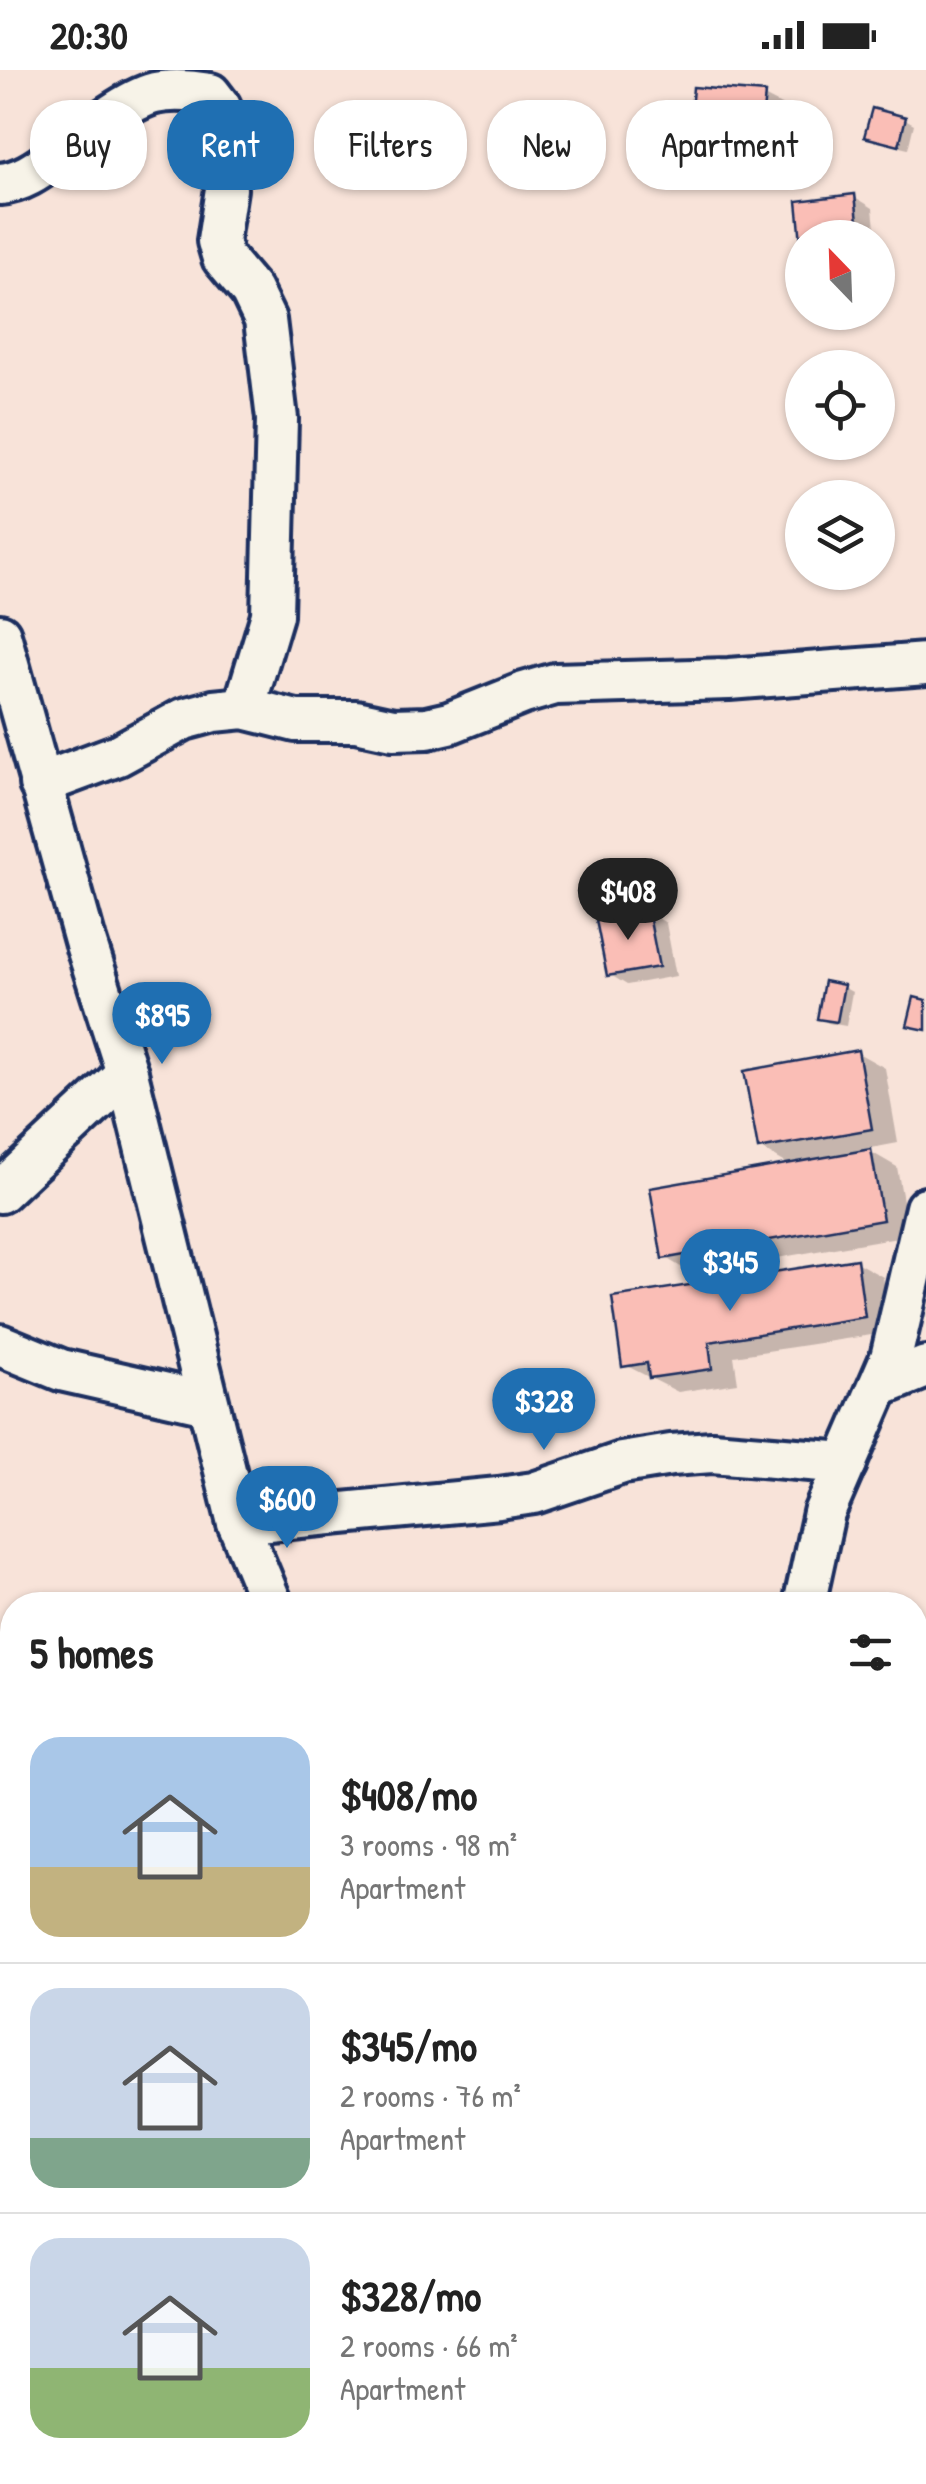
<!DOCTYPE html>
<meta charset="utf-8">
<style>
:root{--surface:#fff;--page:#f6f6f6;--text:#222;--muted:#767676;--line:#e0e0e0;--accent:#1f6fb2}
body{margin:0;font-family:"Patrick Hand",sans-serif;background:var(--page);color:var(--text);height:100vh;display:flex;flex-direction:column;font-size:38px;white-space:nowrap}
*{box-sizing:border-box;margin:0}
p{font-size:32px;color:var(--muted)}
.icon{flex:none;width:55px;height:55px;fill:none;stroke:currentColor;stroke-width:2;stroke-linecap:round;stroke-linejoin:round}
.map{position:relative;flex:1;overflow:hidden}
.details{position:absolute;left:0px;top:1522px;width:928px;height:892px;display:flex;flex-direction:column;background:var(--surface);border-radius:40px 40px 0 0;box-shadow:0 2px 8px #0004}
.details>*{flex:none}
.guide{position:absolute;left:30px;top:30px;width:868px;height:90px;display:flex;gap:20px}
.needle{width:65px;rotate:337deg}
.fabs{position:absolute;left:785px;top:150px;display:grid;gap:20px}
.fabs a{display:grid;place-items:center;width:110px;height:110px;border-radius:50%;background:var(--surface);box-shadow:0 2px 8px #0004;font-size:50px}
.price{position:absolute;translate:-50% -85px;padding:0 22px;border-radius:35px;background:var(--accent);color:#fff;font-size:32px;line-height:65px;filter:drop-shadow(0 2px 5px #0008)}
.price::after{content:'';position:absolute;left:50%;top:60px;width:30px;height:22px;margin-left:-15px;background:inherit;clip-path:polygon(0 0,100% 0,50% 100%)}
.price.current{background:#222;color:#fff}
ul{padding:0;list-style:none}
li{display:flex;align-items:center;gap:30px;height:250px;padding:0 30px}
li+li{border-top:2px solid var(--line)}
li span{display:grid;place-items:center;flex:none;width:280px;height:200px;border-radius:30px;color:#555}
li>.icon{margin-inline-start:auto}
span .icon{width:120px;height:120px;fill:#fffc;stroke-width:1}
li b{font-size:42px}
h2{display:flex;justify-content:space-between;align-items:center;height:120px;padding:0 30px;font-size:42px}
.pill{padding:0 35px;border-radius:40px;background:var(--surface);box-shadow:0 2px 8px #0004;font-size:35px;line-height:90px}
.pill.current{background:var(--accent);color:#fff}
.status{display:flex;justify-content:space-between;align-items:center;height:70px;padding:0 50px;background:var(--surface);direction:ltr}
.status svg{height:28px;fill:currentColor}
.map>svg:first-child{display:block}
.shadow{fill:#0003}
.building{fill:#fabeb6;stroke:#1b2f5e;stroke-width:2.5}
.lines{fill:none;stroke-linecap:round;stroke-linejoin:round}
.minor-casing{stroke:#1b2f5e;stroke-width:48}
.path{stroke:#1b2f5e;stroke-width:6;stroke-dasharray:2.5 8;stroke-linecap:butt}
.minor{stroke:#f7f3e8;stroke-width:40}
</style>
<div class="status"><b>20:30</b><svg viewBox="0 0 49 12"><path d="M0 12V9h3v3zM5 12V6h3v6zM10 12V3h3v9zM15 12V0h3v12zM26 1h20v11H26zM47 4h2v5h-2z"/></svg></div>
<div class="map">
<svg width="926" height="2414" viewBox="0 0 926 2414">
<rect width="100%" height="100%" fill="#f8e3d9"/>
<filter id="ink" filterUnits="userSpaceOnUse"><feTurbulence type="fractalNoise" baseFrequency=".01" numOctaves="2"/><feDisplacementMap in="SourceGraphic" scale="20" xChannelSelector="R" yChannelSelector="G"/><feConvolveMatrix kernelMatrix="1 2 1 2 8 2 1 2 1" color-interpolation-filters="sRGB"/></filter>
<g filter="url(#ink)">
<g class="shadow">
<path d="M764,26L783,36L778,82L710,76L692,66Z"/>
<path d="M874,41L905,49L914,54L908,79L875,71L867,66Z"/>
<path d="M855,127L873,138L876,168H803Z"/>
<path d="M648,842L666,853L676,906L627,915L609,904Z"/>
<path d="M843,917L852,922L846,956L828,953L820,948Z"/>
<path d="M858,983L885,998L898,1073L866,1079L897,1097L909,1165L691,1203L664,1187L791,1096L760,1078Z"/>
<path d="M856,1192L883,1207L891,1262L734,1286L738,1313L678,1322L625,1295Z"/>
</g>
<g class="building">
<path d="M693,17L765,23L760,73L689,67Z"/>
<path d="M872,38L906,47L899,76L864,67Z"/>
<path d="M855,124L860,168H802V182L797,131Z"/>
<path d="M648,840L659,897L607,906L596,850Z"/>
<path d="M824,911L844,915L837,952L817,949Z"/>
<path d="M914,927L926,930V960L907,956Z"/>
<path d="M858,980L872,1059L758,1079L744,1001Z"/>
<path d="M871,1079L883,1150L662,1189L650,1118Z"/>
<path d="M857,1189L865,1247L709,1272L712,1299L649,1308L647,1293L622,1297L612,1227Z"/>
</g>
<g class="lines">
<g class="minor-casing">
<g id="minor">
<path d="M0,114C22,112 38,100 56,87C82,67 124,31 155,23C173,19 192,21 210,24L220,37L226,119L218,171L223,188L251,221L265,250L277,349L272,545L244,638"/>
<path d="M0,565L85,871L127,1003L238,1453L272,1535"/>
<path d="M40,714L118,685L184,649L214,641L244,638L296,651H356L393,659L427,658L449,653L524,623L555,614L729,609L926,594"/>
<path d="M0,1122L127,1003"/>
<path d="M0,1275L61,1300L207,1333"/>
<path d="M880,1316L926,1297"/>
<path d="M238,1453L499,1428L534,1423L622,1393L671,1385L712,1382L846,1393"/>
<path d="M804,1535L824,1443L891,1288L926,1138"/>
<path d="M483,2402L485,2414"/>
<path d="M643,2414L652,2402"/>
</g>
</g>
<path class="path" d="M59,2414L70,2402"/>
<use href="#minor" class="minor"/>
</g>
</g>
</svg>
<div class="fabs">
<a><svg class="needle" viewBox="-14 -14 28 28"><path d="M0-13l5 13h-10z" fill="#e53935"/><path d="M0 13l5-13h-10z" fill="#767676"/></svg></a>
<a><svg class="icon" aria-label="locate" viewBox="0 0 24 24"><circle cx="12" cy="12" r="6"/><path d="M12 2v4M12 18v4M2 12h4M18 12h4"/></svg></a>
<a><svg class="icon" aria-label="layers" viewBox="0 0 24 24"><path d="M12 4l9 5-9 5-9-5zM3 14l9 5 9-5"/></svg></a>
</div>
<b class="price current" style="left:628px;top:873px">$408</b>
<b class="price" style="left:162px;top:997px">$895</b>
<b class="price" style="left:730px;top:1244px">$345</b>
<b class="price" style="left:544px;top:1383px">$328</b>
<b class="price" style="left:287px;top:1481px">$600</b>
<div class="guide">
<a class="pill">Buy</a>
<a class="pill current">Rent</a>
<a class="pill">Filters</a>
<a class="pill">New</a>
<a class="pill">Apartment</a>
</div>
<section class="details">
<h2>5 homes<svg class="icon" aria-label="filters" viewBox="0 0 24 24"><path d="M4 7h16M4 17h16"/><circle cx="9" cy="7" r="2"/><circle cx="15" cy="17" r="2"/></svg></h2>
<ul>
<li><span style="background:linear-gradient(#a9c7e8 65%,#c2b280 0)"><svg class="icon" aria-label="home" viewBox="0 0 24 24"><path d="M3 11l9-7 9 7M6 9v11h12V9"/></svg></span><div><b>$408/mo</b><p>3 rooms · 98 m²</p><p>Apartment</p></div></li>
<li><span style="background:linear-gradient(#c9d6e8 75%,#7fa58c 0)"><svg class="icon" aria-label="home" viewBox="0 0 24 24"><path d="M3 11l9-7 9 7M6 9v11h12V9"/></svg></span><div><b>$345/mo</b><p>2 rooms · 76 m²</p><p>Apartment</p></div></li>
<li><span style="background:linear-gradient(#c9d6e8 65%,#8fb573 0)"><svg class="icon" aria-label="home" viewBox="0 0 24 24"><path d="M3 11l9-7 9 7M6 9v11h12V9"/></svg></span><div><b>$328/mo</b><p>2 rooms · 66 m²</p><p>Apartment</p></div></li>
</ul>
</section>
</div>
